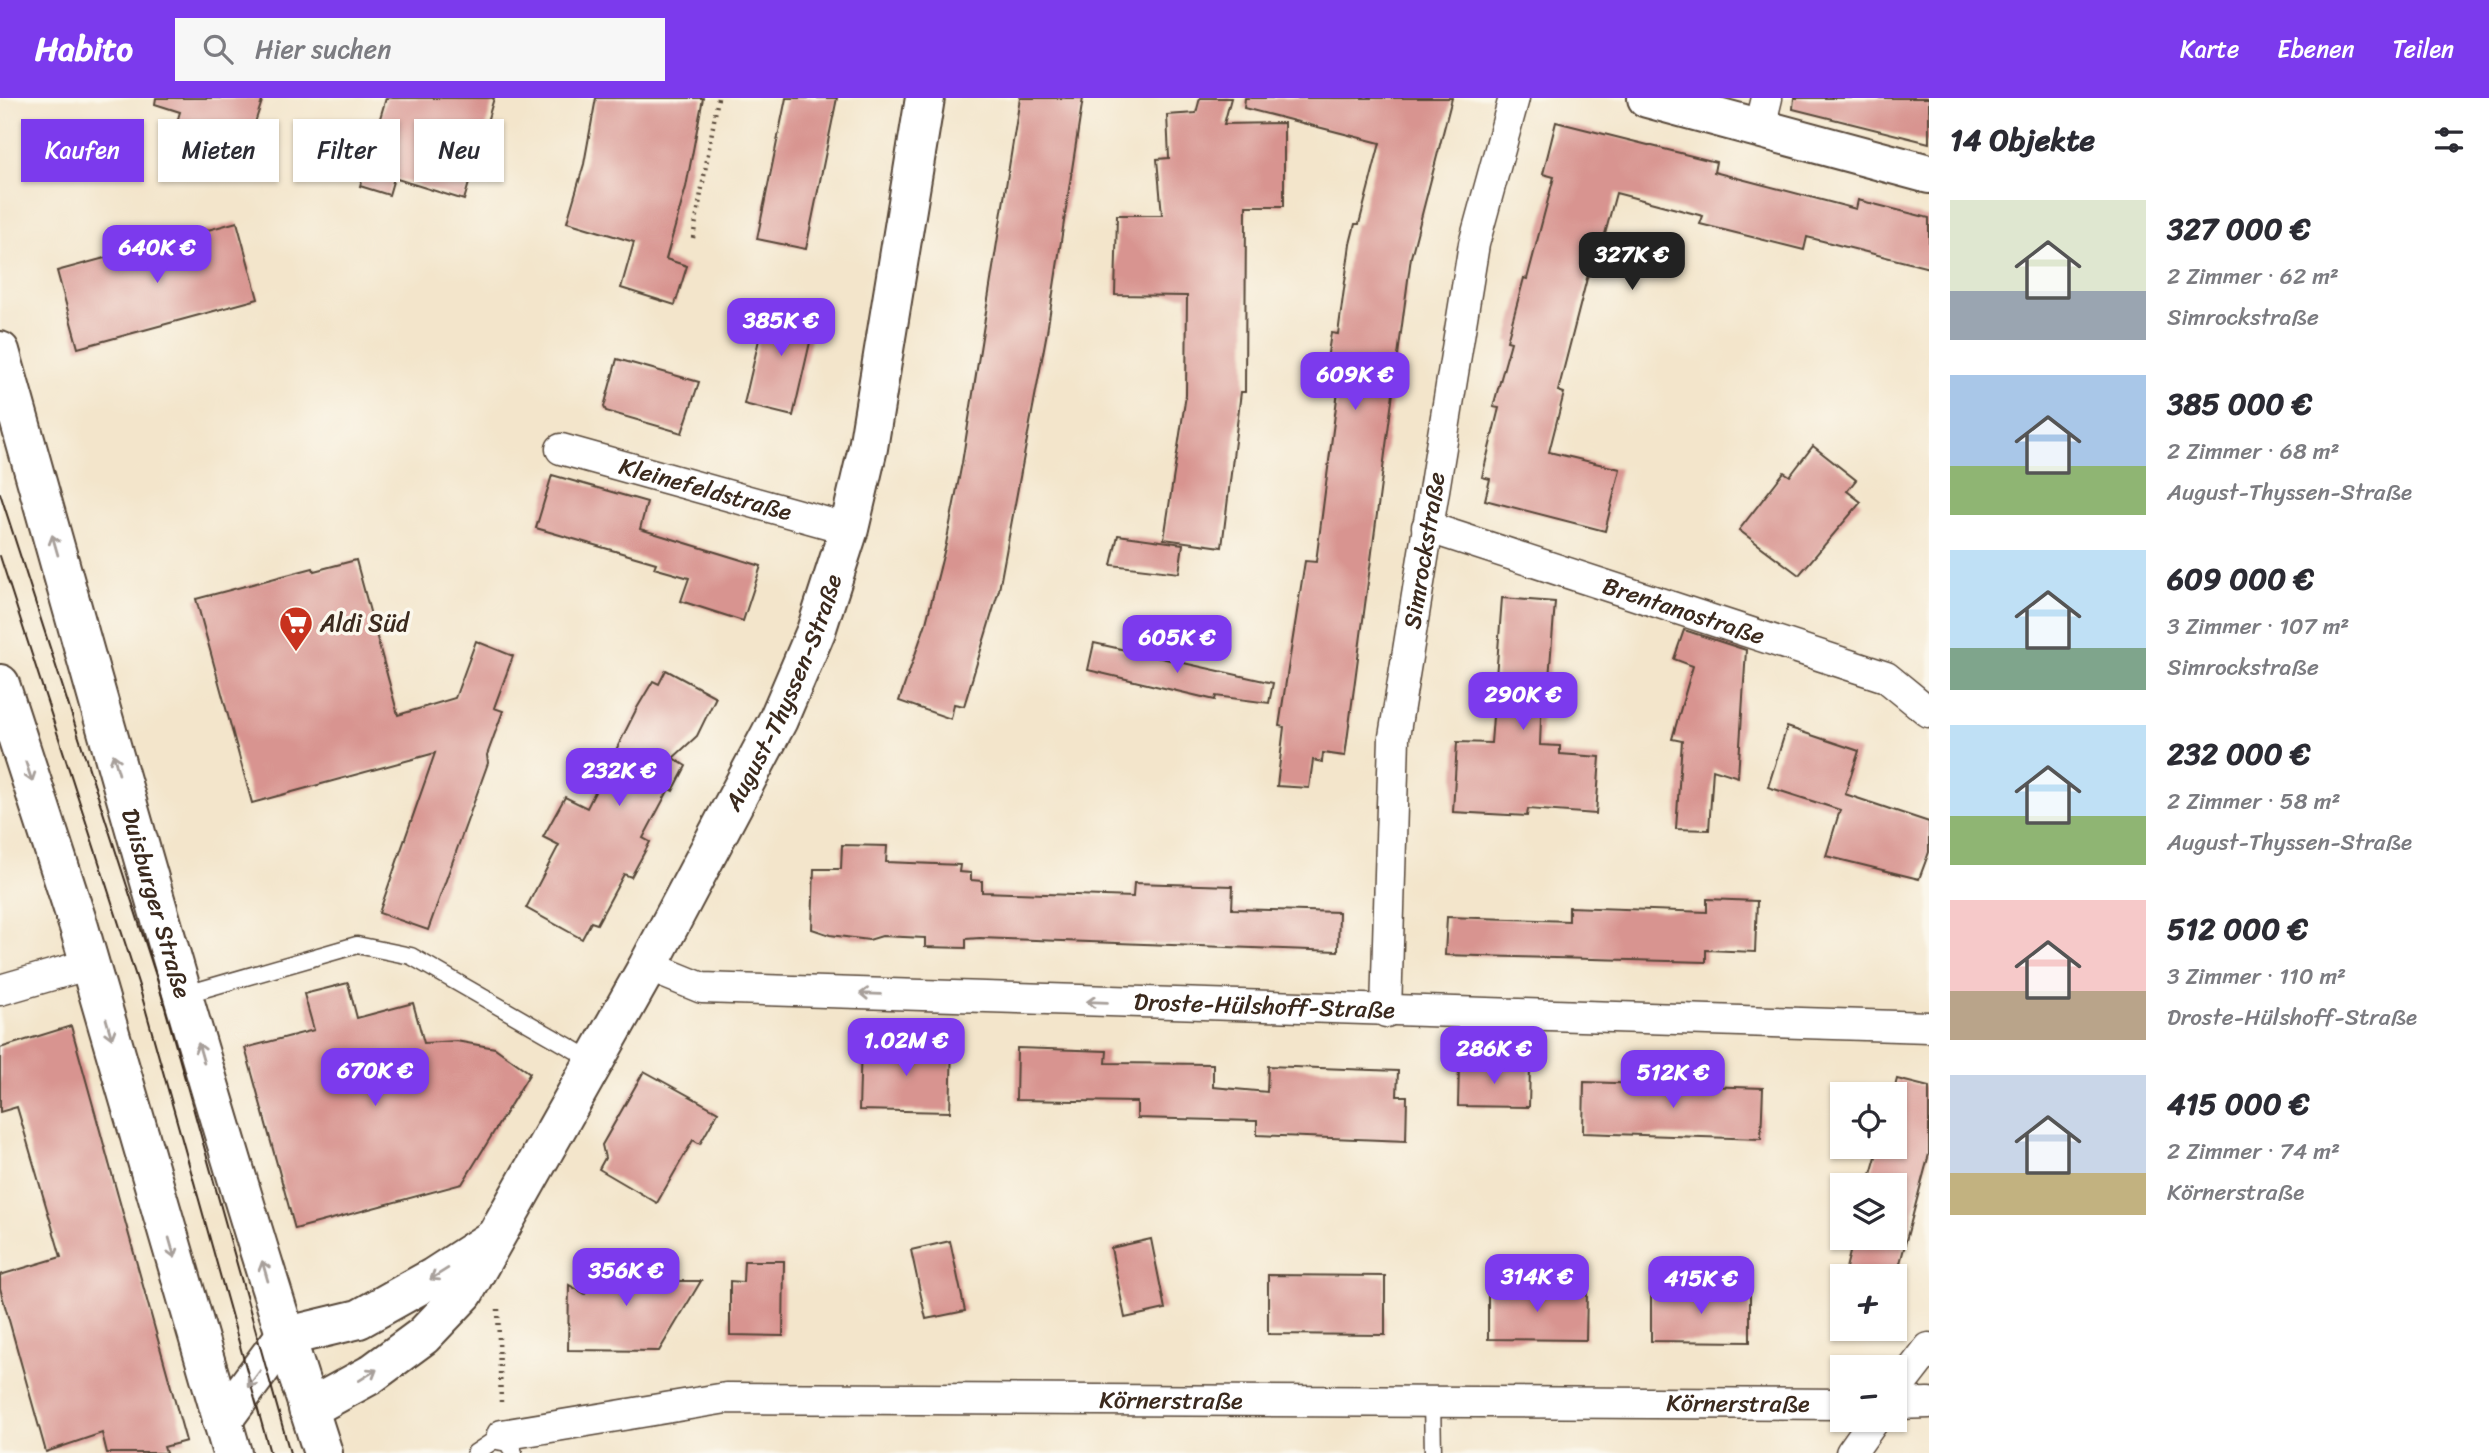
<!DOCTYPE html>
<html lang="de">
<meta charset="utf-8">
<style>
:root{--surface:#fff;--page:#f7f7f7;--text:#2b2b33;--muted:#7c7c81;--accent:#7c3aed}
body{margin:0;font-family:Sriracha,sans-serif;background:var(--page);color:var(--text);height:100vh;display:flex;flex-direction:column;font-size:26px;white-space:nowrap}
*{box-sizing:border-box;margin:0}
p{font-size:23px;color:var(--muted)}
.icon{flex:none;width:38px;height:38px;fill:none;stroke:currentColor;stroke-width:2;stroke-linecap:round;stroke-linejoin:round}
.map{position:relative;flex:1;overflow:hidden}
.drawer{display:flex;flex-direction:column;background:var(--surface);width:560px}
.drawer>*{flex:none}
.guide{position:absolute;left:21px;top:21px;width:665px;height:63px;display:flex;gap:14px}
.controls{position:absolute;left:1830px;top:984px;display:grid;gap:14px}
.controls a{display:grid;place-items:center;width:77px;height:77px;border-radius:0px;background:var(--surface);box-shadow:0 2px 5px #0004;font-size:35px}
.price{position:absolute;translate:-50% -60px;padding:0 16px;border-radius:14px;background:var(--accent);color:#fff;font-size:23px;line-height:46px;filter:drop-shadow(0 2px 4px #0008)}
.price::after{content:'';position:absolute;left:50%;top:42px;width:21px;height:16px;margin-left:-10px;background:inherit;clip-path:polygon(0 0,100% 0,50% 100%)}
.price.on{background:#222;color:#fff}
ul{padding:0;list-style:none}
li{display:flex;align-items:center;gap:21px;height:175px;padding:0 21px}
li span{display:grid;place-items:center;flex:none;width:196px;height:140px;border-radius:0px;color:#555}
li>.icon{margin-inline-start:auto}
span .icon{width:84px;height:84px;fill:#fffc;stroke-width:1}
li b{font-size:30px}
h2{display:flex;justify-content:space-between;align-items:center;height:84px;padding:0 21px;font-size:30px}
.pill{padding:0 24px;border-radius:0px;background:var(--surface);box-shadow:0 2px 5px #0004;font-size:24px;line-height:63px}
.pill.on{background:var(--accent);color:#fff}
header{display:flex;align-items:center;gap:42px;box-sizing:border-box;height:98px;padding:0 35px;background:var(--accent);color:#fff}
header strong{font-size:33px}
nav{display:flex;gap:38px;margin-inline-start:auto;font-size:24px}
.search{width:490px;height:63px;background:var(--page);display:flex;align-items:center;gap:18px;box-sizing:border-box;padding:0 24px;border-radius:0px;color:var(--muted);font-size:26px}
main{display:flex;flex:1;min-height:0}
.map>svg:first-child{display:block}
.building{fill:#d89490}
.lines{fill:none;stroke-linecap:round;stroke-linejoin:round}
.service-casing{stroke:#574638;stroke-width:19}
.minor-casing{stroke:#574638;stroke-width:33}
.tertiary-casing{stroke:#574638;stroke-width:42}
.secondary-casing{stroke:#574638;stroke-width:42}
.path{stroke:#574638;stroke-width:4.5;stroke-dasharray:2 5;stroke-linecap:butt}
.service{stroke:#fff;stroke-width:16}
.minor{stroke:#fff;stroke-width:30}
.tertiary{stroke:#fff;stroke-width:38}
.secondary{stroke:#fff;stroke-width:38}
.tram{stroke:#3b2a1e;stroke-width:2}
.oneway{stroke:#a79f9a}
.labels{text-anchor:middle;stroke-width:7;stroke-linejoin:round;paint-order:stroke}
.street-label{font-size:24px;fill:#3b2a1e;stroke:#fbf7ec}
.poi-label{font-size:24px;fill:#3b2a1e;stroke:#fbf7ec;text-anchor:start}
</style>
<header>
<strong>Habito</strong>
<div class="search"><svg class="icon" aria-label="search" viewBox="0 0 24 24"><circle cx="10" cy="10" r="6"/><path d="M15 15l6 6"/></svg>Hier suchen</div>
<nav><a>Karte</a><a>Ebenen</a><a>Teilen</a></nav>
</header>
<main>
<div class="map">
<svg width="1929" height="1355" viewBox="0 0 1929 1355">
<rect width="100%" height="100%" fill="#fbf7ec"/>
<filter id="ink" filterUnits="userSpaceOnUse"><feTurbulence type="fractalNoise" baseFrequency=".0143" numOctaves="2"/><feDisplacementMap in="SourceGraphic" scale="14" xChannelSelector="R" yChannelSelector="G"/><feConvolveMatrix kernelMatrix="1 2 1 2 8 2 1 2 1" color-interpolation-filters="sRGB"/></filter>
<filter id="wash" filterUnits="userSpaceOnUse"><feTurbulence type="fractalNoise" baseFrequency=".00686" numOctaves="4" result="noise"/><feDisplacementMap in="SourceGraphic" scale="28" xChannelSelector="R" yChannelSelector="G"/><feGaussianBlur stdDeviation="1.57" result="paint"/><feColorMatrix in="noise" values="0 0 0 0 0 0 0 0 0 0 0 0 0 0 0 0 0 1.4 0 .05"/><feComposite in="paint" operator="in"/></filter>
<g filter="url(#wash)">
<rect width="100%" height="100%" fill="#f3e5cb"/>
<g id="blocks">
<g class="building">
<path d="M156,0H263L251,37L213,25L211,34L177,24L180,14L155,6Z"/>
<path d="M386,0H494L464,102L394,80L389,97L360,88Z"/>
<path d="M596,0H703L686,89L666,161L687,168L675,207L621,190L634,144L567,124L584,66Z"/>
<path d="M786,0H837L806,151L757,141Z"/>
<path d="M1020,0H1083L1047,234L999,492L964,608L954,606L951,621L899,603L926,525L946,446L962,365Z"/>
<path d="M1200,0H1231L1224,26L1284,25V108H1246L1245,294H1241L1222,449L1164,441L1186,297L1187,198L1115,197L1117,117H1162L1157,61L1169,60L1167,17L1196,15Z"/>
<path d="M1245,0H1452L1411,159L1345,658L1323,655L1322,664L1313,662L1309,690L1277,688L1284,629L1279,628L1305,463L1316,464L1339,285L1331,284L1334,263L1327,262L1331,235L1338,236L1350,146L1355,126H1359L1380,45L1244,10Z"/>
<path d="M1794,0H1929V45L1793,11Z"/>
<path d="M1556,24L1716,64L1714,74L1856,111L1858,102L1929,120V170L1807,139L1804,152L1700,126L1703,118L1616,95L1598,162L1592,161L1558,293L1564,295L1549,354L1620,371L1605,433L1485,402L1490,381L1482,379L1499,310L1493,309L1511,244L1507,243L1524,180L1527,181L1554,79L1543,76Z"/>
<path d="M237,124L258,201L78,250L57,173Z"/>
<path d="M768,203L817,214L793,318L744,306Z"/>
<path d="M617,261L699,284L682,335L606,313L604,309Z"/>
<path d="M1813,348L1856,382L1847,393L1861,404L1799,477L1739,432L1784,374L1790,378Z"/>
<path d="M552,377L647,404L640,431L761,468L743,523L681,503L689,480L654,470L656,465L536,430Z"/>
<path d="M1118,437L1183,446L1179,475L1111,467Z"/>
<path d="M356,462L398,617L455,600L476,543L513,558L494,610L503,613L487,657L488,665L428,832L379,815L435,655L252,705L196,501L313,470L314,473Z"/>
<path d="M1502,500L1555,504L1548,593H1542L1540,647L1560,648V656L1600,659L1596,716L1528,711L1527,718L1453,714L1457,644L1491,645Z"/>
<path d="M1684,532L1746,552L1738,679L1713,671L1709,732L1676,731L1682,643L1672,641L1693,568L1674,561Z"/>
<path d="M1094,545L1273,585L1269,605L1216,598L1215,602L1088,572Z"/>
<path d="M666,572L716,599L697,638L673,660L686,668L673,693L669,691L643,740L650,744L631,779L624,776L597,826L591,824L582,841L526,810L559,747L543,739L565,699L587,710L637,610L653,583L659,586Z"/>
<path d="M1787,629L1859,653L1845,696L1929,724V754L1919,781L1826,758L1840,712L1768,689Z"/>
<path d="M842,747L887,748L886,764L960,767L959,774L971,775V782L982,783V794L1133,799L1134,785L1233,788L1232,811L1339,814L1338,853L980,840L966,841V850L925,849V840L882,838L869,842L830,837L812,831L814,771H841Z"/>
<path d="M1707,801L1757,803L1755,854L1706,852V864L1445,857L1447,819L1569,823V809L1707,814Z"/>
<path d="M348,885L357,920L413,905L424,945L456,943L495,950L530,975L462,1086L295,1131L245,950L314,932L304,896Z"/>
<path d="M71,928L186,1343L164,1349L166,1355H107L102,1335L46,1354L0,1190V1177L61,1159L17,1009L0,1014V950Z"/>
<path d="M861,946L952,948L950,1014L859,1012Z"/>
<path d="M1017,950L1107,953L1106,965L1213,966V989L1267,994L1268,968L1398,973L1397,998H1407L1406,1043L1257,1037V1023L1137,1020V1004L1016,1002Z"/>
<path d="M1459,968L1530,969L1529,1009L1458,1008Z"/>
<path d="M644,973L718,1014L700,1046L693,1042L657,1105L599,1071L605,1060L602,1047Z"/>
<path d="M1897,981L1929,989V1056L1895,1184V1178H1844L1854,1139H1895V1087H1868L1879,1048H1895V996H1893Z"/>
<path d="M1584,984L1763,990L1761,1041L1583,1035Z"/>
<path d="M1151,1141L1165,1211L1125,1220L1111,1150Z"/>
<path d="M950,1143L965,1213L926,1221L911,1152Z"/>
<path d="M645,1155L646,1183H701L659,1253L568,1252L569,1187L585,1196L608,1156Z"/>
<path d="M744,1163H784L783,1238L730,1237V1183L743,1184Z"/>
<path d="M1268,1177L1385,1178V1237L1268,1236Z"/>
<path d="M1488,1191L1587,1192L1586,1242L1488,1241Z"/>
<path d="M1651,1192H1750V1244L1651,1243Z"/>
</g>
</g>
</g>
<g filter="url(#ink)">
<use href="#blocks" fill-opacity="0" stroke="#574638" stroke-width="2"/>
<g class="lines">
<g class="service-casing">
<g id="service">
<path d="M183,897L357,847L411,858L594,963"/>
<path d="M1432,1303L1433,1355"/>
<path d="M475,1355L502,1337L514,1355"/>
</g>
</g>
<g class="minor-casing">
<g id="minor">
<path d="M1760,29L1767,0"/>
<path id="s1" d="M561,351L849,431"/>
<path id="s2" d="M1427,429L1886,579L1929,614"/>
<path id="s3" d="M648,868L702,890L1929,929"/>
<path d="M0,892L90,866"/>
<path id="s4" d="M1386,914L1394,639L1474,146L1514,0"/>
<path d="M1895,1294L1929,1250"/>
<path d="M1895,1306L1929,1305"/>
<path id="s5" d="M502,1337L726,1300L1843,1306"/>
<path d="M1851,1355L1875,1321"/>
</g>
</g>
<g class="tertiary-casing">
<g id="tertiary">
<path d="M1647,0L1929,76"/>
<path id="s6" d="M308,1311L370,1277L423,1238L464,1195L648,868L778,622L816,533L849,431L868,350L925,0"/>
<path d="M222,1323L284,1239L359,1221L434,1179L491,1142"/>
</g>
</g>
<g class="secondary-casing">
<g id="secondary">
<path id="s7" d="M0,253C104,622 205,991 323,1355"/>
<path d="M0,586L79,829L232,1355"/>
</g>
</g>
<g class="path">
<path d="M693,140L718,0"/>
<path d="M498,1211L501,1304"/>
</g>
<use href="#service" class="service"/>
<use href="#minor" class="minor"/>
<use href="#tertiary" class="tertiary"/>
<use href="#secondary" class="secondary"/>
<g class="tram">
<path d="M0,395L157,881L290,1355"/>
<path d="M0,458L139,888L270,1355"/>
</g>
</g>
<defs><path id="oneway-shaft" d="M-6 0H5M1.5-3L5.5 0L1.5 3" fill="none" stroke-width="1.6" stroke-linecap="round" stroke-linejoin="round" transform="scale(1.75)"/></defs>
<g class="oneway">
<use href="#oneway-shaft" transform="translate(55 447) rotate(-106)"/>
<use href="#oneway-shaft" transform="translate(116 666) rotate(-106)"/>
<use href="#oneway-shaft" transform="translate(29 674) rotate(72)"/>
<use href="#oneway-shaft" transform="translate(870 896) rotate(-178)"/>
<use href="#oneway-shaft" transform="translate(1097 904) rotate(-178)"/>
<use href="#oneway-shaft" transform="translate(109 931) rotate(74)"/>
<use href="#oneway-shaft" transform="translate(201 955) rotate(-106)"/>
<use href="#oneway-shaft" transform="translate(172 1150) rotate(74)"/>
<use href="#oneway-shaft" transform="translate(265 1173) rotate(-106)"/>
<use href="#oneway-shaft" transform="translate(439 1176) rotate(148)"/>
<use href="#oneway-shaft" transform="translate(368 1277) rotate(-32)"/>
<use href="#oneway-shaft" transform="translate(254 1281) rotate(127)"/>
</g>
</g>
<defs>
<g id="supermarket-pin" transform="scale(1.75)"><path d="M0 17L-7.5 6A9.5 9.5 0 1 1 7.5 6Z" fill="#c8321e" stroke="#fbf7ec"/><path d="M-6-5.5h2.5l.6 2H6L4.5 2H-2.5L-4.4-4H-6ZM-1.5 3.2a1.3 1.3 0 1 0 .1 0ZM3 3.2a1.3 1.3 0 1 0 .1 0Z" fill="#fff"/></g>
</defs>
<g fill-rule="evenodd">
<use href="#supermarket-pin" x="296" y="525"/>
</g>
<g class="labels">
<g class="street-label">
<text dy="8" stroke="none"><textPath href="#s1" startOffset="150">Kleinefeldstraße</textPath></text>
<text dy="8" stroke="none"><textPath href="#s4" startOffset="464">Simrockstraße</textPath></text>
<text dy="8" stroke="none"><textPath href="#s2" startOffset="270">Brentanostraße</textPath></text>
<text dy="8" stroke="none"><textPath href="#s6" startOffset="877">August-Thyssen-Straße</textPath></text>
<text dy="8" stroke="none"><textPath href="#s7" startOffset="574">Duisburger Straße</textPath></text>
<text dy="8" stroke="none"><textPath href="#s3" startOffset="621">Droste-Hülshoff-Straße</textPath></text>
<text dy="8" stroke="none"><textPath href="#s5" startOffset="672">Körnerstraße</textPath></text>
<text dy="8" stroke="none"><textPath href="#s5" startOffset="1239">Körnerstraße</textPath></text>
</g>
<g class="poi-label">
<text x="320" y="533">Aldi Süd</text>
</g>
</g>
</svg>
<div class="controls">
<a><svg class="icon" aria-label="locate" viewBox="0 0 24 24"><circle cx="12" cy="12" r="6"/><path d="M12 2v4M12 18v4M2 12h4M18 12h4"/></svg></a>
<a><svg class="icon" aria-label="layers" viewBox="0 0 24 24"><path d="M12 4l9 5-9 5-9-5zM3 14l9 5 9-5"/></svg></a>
<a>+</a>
<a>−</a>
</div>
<b class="price" style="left:157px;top:187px">640K €</b>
<b class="price on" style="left:1632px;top:194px">327K €</b>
<b class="price" style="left:781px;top:260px">385K €</b>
<b class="price" style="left:1355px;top:314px">609K €</b>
<b class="price" style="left:1177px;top:577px">605K €</b>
<b class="price" style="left:1523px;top:634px">290K €</b>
<b class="price" style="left:619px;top:710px">232K €</b>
<b class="price" style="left:906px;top:980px">1.02M €</b>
<b class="price" style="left:1494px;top:988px">286K €</b>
<b class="price" style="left:375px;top:1010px">670K €</b>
<b class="price" style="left:1673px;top:1012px">512K €</b>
<b class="price" style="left:626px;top:1210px">356K €</b>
<b class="price" style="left:1537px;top:1216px">314K €</b>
<b class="price" style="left:1701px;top:1218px">415K €</b>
<div class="guide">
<a class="pill on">Kaufen</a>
<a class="pill">Mieten</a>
<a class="pill">Filter</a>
<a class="pill">Neu</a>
</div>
</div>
<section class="drawer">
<h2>14 Objekte<svg class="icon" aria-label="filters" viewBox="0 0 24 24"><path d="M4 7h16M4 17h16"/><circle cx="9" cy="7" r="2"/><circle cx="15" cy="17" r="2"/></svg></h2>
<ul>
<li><span style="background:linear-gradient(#dfe7d0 65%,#9aa5b1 0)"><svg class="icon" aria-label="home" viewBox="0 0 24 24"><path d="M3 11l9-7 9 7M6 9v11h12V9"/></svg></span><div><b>327 000 €</b><p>2 Zimmer · 62 m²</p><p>Simrockstraße</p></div></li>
<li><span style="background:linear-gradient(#a9c7e8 65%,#8fb573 0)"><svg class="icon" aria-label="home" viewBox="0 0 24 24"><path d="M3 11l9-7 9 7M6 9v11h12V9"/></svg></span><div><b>385 000 €</b><p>2 Zimmer · 68 m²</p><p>August-Thyssen-Straße</p></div></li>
<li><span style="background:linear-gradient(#bfe0f5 70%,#7fa58c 0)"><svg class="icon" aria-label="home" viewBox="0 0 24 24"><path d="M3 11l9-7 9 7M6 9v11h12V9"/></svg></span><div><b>609 000 €</b><p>3 Zimmer · 107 m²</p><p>Simrockstraße</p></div></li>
<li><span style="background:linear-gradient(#bfe0f5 65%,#8fb573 0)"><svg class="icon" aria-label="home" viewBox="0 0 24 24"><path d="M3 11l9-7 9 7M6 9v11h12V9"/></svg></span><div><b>232 000 €</b><p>2 Zimmer · 58 m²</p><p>August-Thyssen-Straße</p></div></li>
<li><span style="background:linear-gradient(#f6c9c9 65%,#b9a48a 0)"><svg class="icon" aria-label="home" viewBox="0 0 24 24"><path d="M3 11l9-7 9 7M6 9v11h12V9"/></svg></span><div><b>512 000 €</b><p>3 Zimmer · 110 m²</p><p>Droste-Hülshoff-Straße</p></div></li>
<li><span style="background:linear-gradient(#c9d6e8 70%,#c2b280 0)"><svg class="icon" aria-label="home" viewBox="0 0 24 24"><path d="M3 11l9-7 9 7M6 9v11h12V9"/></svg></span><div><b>415 000 €</b><p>2 Zimmer · 74 m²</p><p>Körnerstraße</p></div></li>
</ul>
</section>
</main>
